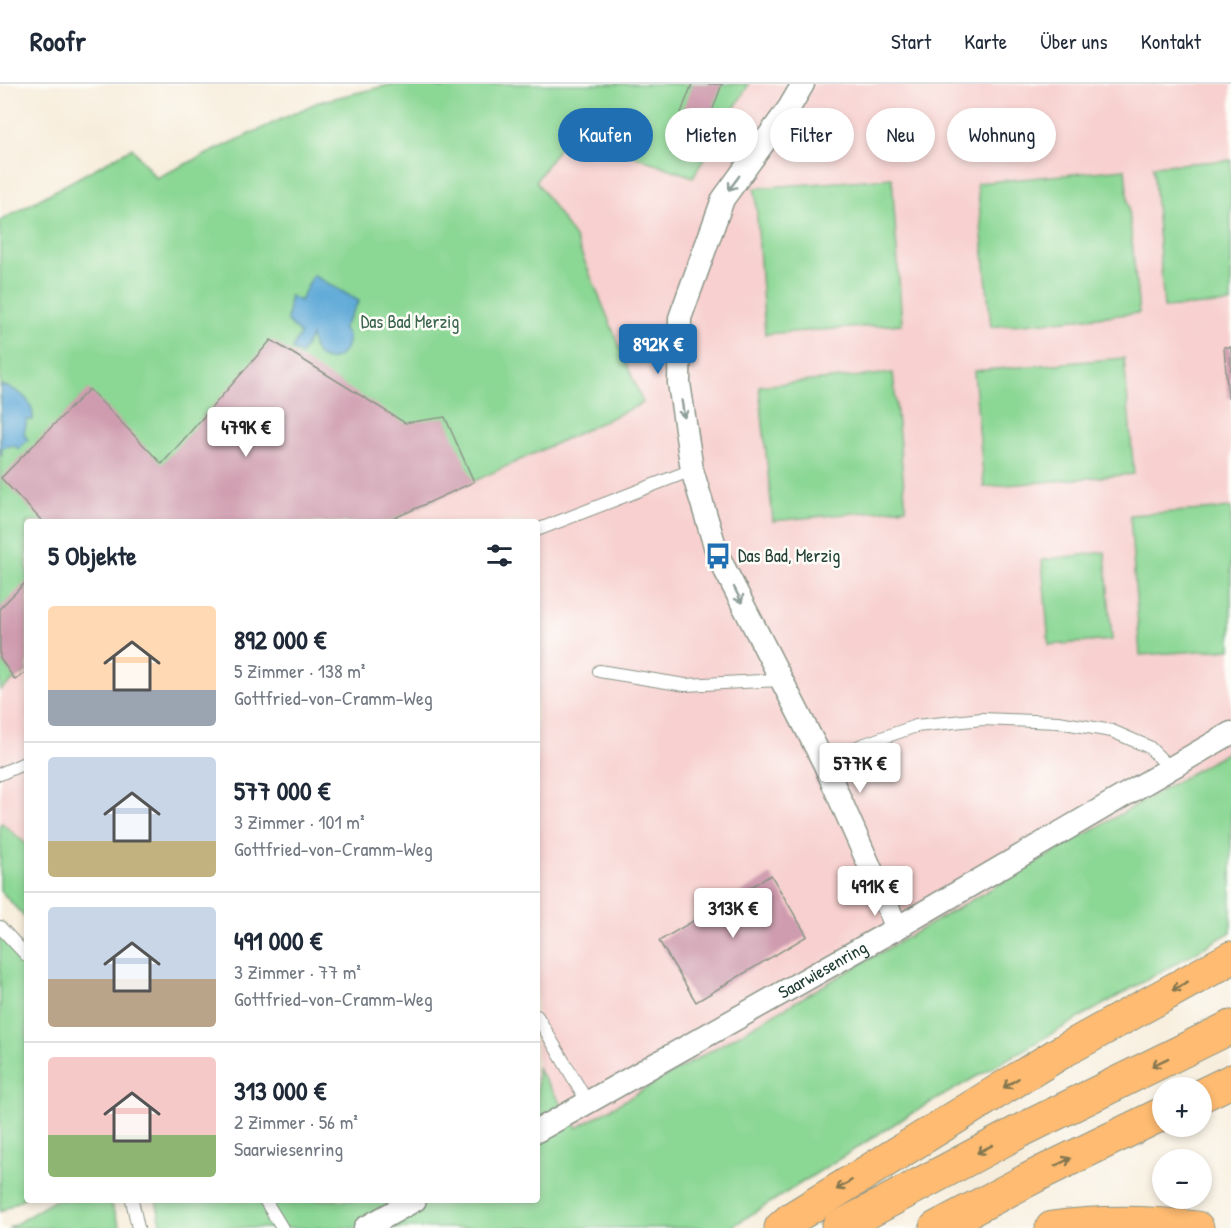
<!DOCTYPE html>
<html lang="de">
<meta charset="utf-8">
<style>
:root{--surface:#fff;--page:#f6f6f7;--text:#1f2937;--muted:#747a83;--line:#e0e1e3;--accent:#1f6fb2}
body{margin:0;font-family:"Patrick Hand",sans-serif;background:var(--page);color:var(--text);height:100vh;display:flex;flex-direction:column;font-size:22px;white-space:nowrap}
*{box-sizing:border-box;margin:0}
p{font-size:20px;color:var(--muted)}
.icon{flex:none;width:33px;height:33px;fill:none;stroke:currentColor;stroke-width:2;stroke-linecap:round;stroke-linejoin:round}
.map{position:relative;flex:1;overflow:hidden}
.drawer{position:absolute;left:24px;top:435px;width:516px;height:684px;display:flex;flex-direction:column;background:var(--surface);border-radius:6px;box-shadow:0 3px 9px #0003}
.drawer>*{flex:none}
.top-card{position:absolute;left:558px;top:24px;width:570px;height:54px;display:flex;gap:12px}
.controls{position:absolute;left:1152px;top:993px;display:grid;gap:12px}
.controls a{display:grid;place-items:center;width:60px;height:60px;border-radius:50%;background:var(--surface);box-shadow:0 3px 9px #0003;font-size:30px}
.price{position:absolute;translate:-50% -51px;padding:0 14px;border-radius:6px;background:#fff;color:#222;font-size:20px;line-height:39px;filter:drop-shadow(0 2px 3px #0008)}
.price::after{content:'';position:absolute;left:50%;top:36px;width:18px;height:14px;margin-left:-9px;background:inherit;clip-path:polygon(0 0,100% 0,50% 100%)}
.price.current{background:var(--accent);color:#fff}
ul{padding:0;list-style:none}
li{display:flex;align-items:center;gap:18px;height:150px;padding:0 24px}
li+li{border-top:2px solid var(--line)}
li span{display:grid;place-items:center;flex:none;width:168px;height:120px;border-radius:6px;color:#555}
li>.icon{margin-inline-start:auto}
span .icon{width:72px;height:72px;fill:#fffc;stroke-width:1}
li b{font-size:26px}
h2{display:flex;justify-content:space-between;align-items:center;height:72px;padding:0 24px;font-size:26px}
.tag{padding:0 21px;border-radius:27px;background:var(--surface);box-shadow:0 3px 9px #0003;font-size:21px;line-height:54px}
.tag.current{background:var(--accent);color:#fff}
header{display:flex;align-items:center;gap:36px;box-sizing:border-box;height:84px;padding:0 30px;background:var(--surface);border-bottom:2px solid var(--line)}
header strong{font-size:28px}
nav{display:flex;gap:33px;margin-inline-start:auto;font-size:21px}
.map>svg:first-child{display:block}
.built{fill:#f7d0cf}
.green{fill:#8bd794;stroke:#558a64;stroke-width:1.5}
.water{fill:#61aad8;stroke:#407486;stroke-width:1.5}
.building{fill:#cf9caf}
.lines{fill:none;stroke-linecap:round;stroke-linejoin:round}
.lane-casing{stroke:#8b9588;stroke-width:14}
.street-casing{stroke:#8b9588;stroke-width:25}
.highway-casing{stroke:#8b9588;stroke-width:35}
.lane{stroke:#fff;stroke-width:12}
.street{stroke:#fff;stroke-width:22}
.highway{stroke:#febb71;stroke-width:33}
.oneway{stroke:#8f9e9a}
.oneway2{stroke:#83764f}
.labels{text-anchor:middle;stroke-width:5;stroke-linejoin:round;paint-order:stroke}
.park-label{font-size:18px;fill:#3a644c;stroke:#fdfcf7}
.poi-label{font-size:18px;fill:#1f3d34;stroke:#fdfcf7;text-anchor:start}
.street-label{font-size:18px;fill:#1f3d34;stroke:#fdfcf7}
</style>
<header>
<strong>Roofr</strong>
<nav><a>Start</a><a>Karte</a><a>Über uns</a><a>Kontakt</a></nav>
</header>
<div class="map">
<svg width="1231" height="1144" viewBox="0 0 1231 1144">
<rect width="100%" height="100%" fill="#fdfcf7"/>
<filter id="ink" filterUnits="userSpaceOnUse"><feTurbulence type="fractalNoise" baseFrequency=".0167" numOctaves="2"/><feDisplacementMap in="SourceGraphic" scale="12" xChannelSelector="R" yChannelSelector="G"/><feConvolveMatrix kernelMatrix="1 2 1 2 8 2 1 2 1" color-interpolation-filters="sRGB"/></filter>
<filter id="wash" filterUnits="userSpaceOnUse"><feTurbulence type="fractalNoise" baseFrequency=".008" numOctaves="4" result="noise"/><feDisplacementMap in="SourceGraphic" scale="24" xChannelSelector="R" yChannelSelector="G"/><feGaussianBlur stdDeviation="1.35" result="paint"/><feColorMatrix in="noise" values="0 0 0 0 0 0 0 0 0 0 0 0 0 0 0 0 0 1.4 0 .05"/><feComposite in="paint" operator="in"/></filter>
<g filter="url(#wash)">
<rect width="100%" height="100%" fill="#f7eddc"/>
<g class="built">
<path d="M749,0H1231V666L577,1044L537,984V438H386L643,319L575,154L536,97L569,49L693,93Z"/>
<path d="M27,587V761L3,739L0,740V606Z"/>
</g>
<g class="green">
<path d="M394,0H425L443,4L444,0H749L693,93L569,49L536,97L575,154L643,319L386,438H27V587L0,606V137L132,64L156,94L318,18Z"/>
<path d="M1231,76V219L1164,224L1153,82Z"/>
<path d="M1125,85L1139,229L991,243L977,99Z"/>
<path d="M892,94L902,240L765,250L755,104Z"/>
<path d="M1124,274L1134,390L984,403L974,287Z"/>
<path d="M893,289L906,424L773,437L759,302Z"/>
<path d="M1231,424V565L1140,571L1130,431Z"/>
<path d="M1105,468L1112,556L1049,561L1042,476Z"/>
<path d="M1231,666V848L907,1032L730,1144H162L156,1116H537V984L577,1044Z"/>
<path d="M2,739L27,761V836L0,806V740Z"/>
<path d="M0,839L27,871V1112L0,1128Z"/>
<path d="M55,1116H109L121,1144H9Z"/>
</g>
<g class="water">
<path d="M313,191L359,217L343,244C364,265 316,299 311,252L301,271L292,265L300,250L287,237L290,212L300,217Z"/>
<path d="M1,301C19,306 34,316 33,336H27L24,350L28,356L18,365L14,361L1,364L2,371H0Z"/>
</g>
<g id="blocks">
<g class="building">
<path d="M692,0H722L708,39L681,29Z"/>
<path d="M271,256L405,339L445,333L474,398L386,438H43L1,394L89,305L162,380Z"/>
<path d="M1224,263H1231V313L1228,314Z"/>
<path d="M27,497V587L15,596L0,574V524Z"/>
<path d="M771,791L807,852L696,918L659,857Z"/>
</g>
</g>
</g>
<g filter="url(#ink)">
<use href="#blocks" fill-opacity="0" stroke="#8b9588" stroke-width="1.5"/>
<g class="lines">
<g class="lane-casing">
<g id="lane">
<path d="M537,446L692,386"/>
<path d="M599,587L685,601L781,596"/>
<path d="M824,679L862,661L916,642L982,635L1058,638L1112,647L1149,663L1170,684"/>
<path d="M0,690L27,678"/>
<path d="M0,843L27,872"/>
<path d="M537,932L588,1019"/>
<path d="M132,1116L138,1144"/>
<path d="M265,1116L282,1144"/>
</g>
</g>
<g class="street-casing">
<g id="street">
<path d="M803,0L789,24L723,115L680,234L679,299L692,386L718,472L824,679L897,844"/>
<path id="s1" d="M537,1047L897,844L1231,649"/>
<path d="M365,1144L415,1116"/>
</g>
</g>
<g class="highway-casing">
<g id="highway">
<path d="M1202,1011L1231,997"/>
<path d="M781,1144L791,1135L1063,967L1231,874"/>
<path d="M838,1144L1024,1045L1231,943"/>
<path d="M936,1144L1043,1088L1162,1030"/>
<path d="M1052,1144C1101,1137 1148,1138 1197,1144"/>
</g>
</g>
<use href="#lane" class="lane"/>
<use href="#street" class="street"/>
<use href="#highway" class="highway"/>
</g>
<defs><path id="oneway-shaft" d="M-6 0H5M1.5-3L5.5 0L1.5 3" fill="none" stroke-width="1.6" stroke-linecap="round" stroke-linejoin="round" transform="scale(1.5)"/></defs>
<g class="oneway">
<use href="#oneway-shaft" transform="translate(734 99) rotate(126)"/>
<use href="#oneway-shaft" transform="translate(683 325) rotate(81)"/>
<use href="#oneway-shaft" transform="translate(738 511) rotate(63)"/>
</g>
<g class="oneway2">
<use href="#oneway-shaft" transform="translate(1180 902) rotate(151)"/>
<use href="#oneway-shaft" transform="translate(1160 978) rotate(154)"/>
<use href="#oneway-shaft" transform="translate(1011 999) rotate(148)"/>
<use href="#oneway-shaft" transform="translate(985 1065) rotate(153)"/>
<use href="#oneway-shaft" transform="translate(1063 1078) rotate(-26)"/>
<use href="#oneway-shaft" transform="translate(844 1101) rotate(148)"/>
</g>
</g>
<defs>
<g id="bus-bare" transform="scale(2.07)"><path d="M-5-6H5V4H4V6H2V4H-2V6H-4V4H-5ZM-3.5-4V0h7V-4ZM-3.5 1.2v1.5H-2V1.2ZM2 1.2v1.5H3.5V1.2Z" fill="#1f6fb2" stroke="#fdfcf7" stroke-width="2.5" paint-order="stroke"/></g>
</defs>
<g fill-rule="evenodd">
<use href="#bus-bare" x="718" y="472"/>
</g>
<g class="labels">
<g class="park-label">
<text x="410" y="244">Das Bad Merzig</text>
</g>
<g class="poi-label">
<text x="738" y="478">Das Bad, Merzig</text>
</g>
<g class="street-label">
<text dy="6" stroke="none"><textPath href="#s1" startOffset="328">Saarwiesenring</textPath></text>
</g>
</g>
</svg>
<div class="controls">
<a>+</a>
<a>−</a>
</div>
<b class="price current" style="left:658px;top:291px">892K €</b>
<b class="price" style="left:246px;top:374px">479K €</b>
<b class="price" style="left:860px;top:710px">577K €</b>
<b class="price" style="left:875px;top:833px">491K €</b>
<b class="price" style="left:733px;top:855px">313K €</b>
<div class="top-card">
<a class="tag current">Kaufen</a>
<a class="tag">Mieten</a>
<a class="tag">Filter</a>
<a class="tag">Neu</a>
<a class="tag">Wohnung</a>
</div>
<section class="drawer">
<h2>5 Objekte<svg class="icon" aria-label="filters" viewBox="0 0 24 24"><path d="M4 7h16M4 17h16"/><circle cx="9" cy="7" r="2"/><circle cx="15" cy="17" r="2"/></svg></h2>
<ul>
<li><span style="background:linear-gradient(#ffd9b3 70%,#9aa5b1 0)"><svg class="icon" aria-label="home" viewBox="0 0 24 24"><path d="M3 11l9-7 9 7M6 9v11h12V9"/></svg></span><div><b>892 000 €</b><p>5 Zimmer · 138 m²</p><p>Gottfried-von-Cramm-Weg</p></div></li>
<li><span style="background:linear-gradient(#c9d6e8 70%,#c2b280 0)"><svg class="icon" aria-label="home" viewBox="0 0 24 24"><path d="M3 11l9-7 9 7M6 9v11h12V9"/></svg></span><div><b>577 000 €</b><p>3 Zimmer · 101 m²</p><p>Gottfried-von-Cramm-Weg</p></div></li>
<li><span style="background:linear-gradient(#c9d6e8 60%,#b9a48a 0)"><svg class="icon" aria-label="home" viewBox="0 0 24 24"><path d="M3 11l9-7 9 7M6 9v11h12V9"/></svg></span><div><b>491 000 €</b><p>3 Zimmer · 77 m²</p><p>Gottfried-von-Cramm-Weg</p></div></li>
<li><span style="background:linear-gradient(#f6c9c9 65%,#8fb573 0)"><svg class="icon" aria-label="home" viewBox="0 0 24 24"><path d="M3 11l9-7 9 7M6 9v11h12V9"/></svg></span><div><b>313 000 €</b><p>2 Zimmer · 56 m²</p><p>Saarwiesenring</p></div></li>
</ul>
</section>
</div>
